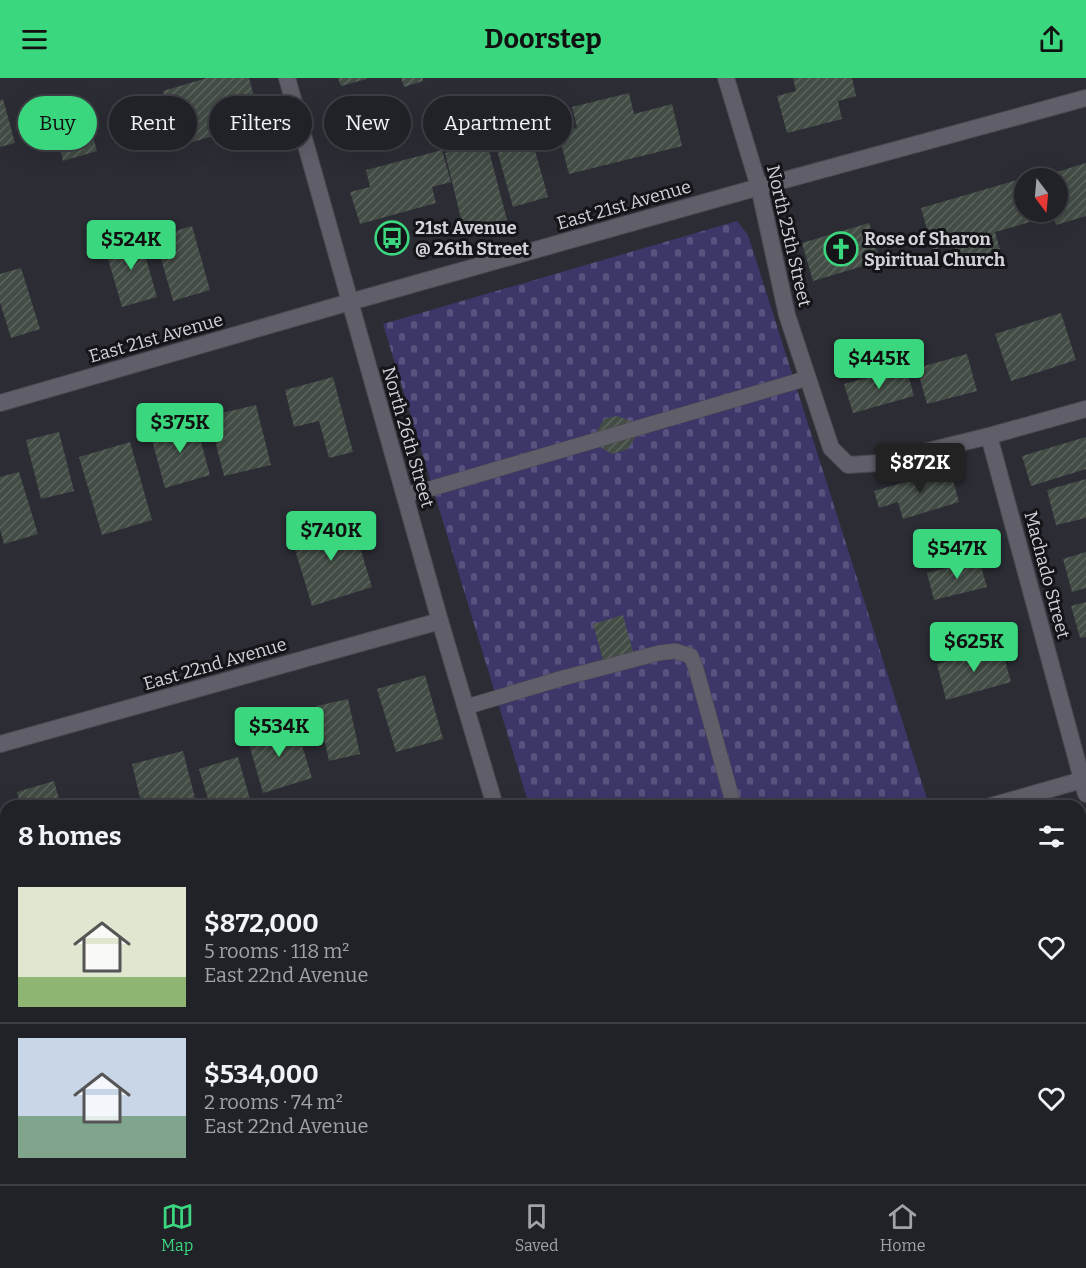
<!DOCTYPE html>
<meta charset="utf-8">
<style>
:root{--surface:#212128;--page:#292930;--text:#f1f3f6;--muted:#a2a3a8;--line:#3e3e45;--accent:#3bd77e}
body{margin:0;font-family:Bitter,serif;background:var(--page);color:var(--text);height:100vh;display:flex;flex-direction:column;font-size:22px;white-space:nowrap}
*{box-sizing:border-box;margin:0}
p{font-size:20px;color:var(--muted)}
.icon{flex:none;width:33px;height:33px;fill:none;stroke:currentColor;stroke-width:2;stroke-linecap:round;stroke-linejoin:round}
.map{position:relative;flex:1;overflow:hidden}
.panel{position:absolute;left:0px;top:722px;width:1086px;height:386px;display:flex;flex-direction:column;background:var(--surface);border-radius:18px 18px 0 0;box-shadow:0 6px 24px #0002,0 0 0 2px var(--line)}
.panel>*{flex:none}
.banner{position:absolute;left:18px;top:18px;width:600px;height:54px;display:flex;gap:12px}
.needle{width:39px;rotate:164deg}
.controls{position:absolute;left:1014px;top:90px;display:grid;gap:12px}
.controls a{display:grid;place-items:center;width:54px;height:54px;border-radius:50%;background:var(--surface);box-shadow:0 6px 24px #0002,0 0 0 2px var(--line);font-size:30px}
.price{position:absolute;translate:-50% -51px;padding:0 14px;border-radius:6px;background:var(--accent);color:#111;font-size:20px;line-height:39px;filter:drop-shadow(0 2px 3px #0008)}
.price::after{content:'';position:absolute;left:50%;top:36px;width:18px;height:14px;margin-left:-9px;background:inherit;clip-path:polygon(0 0,100% 0,50% 100%)}
.price.active{background:#222;color:#fff}
ul{padding:0;list-style:none}
li{display:flex;align-items:center;gap:18px;height:150px;padding:0 18px}
li+li{border-top:2px solid var(--line)}
li span{display:grid;place-items:center;flex:none;width:168px;height:120px;border-radius:0px;color:#555}
li>.icon{margin-inline-start:auto}
span .icon{width:72px;height:72px;fill:#fffc;stroke-width:1}
li b{font-size:26px}
h2{display:flex;justify-content:space-between;align-items:center;height:72px;padding:0 18px;font-size:26px}
.tag{padding:0 21px;border-radius:27px;background:var(--surface);box-shadow:0 6px 24px #0002,0 0 0 2px var(--line);font-size:21px;line-height:54px}
.tag.active{background:var(--accent);color:#111}
header{display:flex;justify-content:space-between;align-items:center;height:78px;padding:0 18px;background:var(--accent);color:#111;font-size:27px;font-weight:700}
.tab-bar{display:flex;justify-content:space-around;align-items:center;height:84px;border-top:2px solid var(--line);background:var(--surface);font-size:16px;color:var(--muted)}
.tab-bar a{display:grid;justify-items:center;gap:3px}
.tab-bar .active{color:var(--accent)}
.map>svg:first-child{display:block}
.cemetery{fill:url(#cemetery-stones)}
.building{fill:url(#building-hatch)}
.lines{fill:none;stroke-linecap:round;stroke-linejoin:round}
.service-casing{stroke:#4a4951;stroke-width:16}
.minor-casing{stroke:#4a4951;stroke-width:18}
.tertiary-casing{stroke:#4a4951;stroke-width:18}
.service{stroke:#5f5e69;stroke-width:15}
.minor{stroke:#5f5e69;stroke-width:16}
.tertiary{stroke:#5f5e69;stroke-width:16}
.labels{text-anchor:middle;stroke-width:6;stroke-linejoin:round;paint-order:stroke}
.street-label{font-size:18px;fill:#d2d2d8;stroke:#151519}
.poi-label{font-size:18px;font-weight:bold;fill:#d2d2d8;stroke:#151519;text-anchor:start}
</style>
<header><svg class="icon" aria-label="menu" viewBox="0 0 24 24"><path d="M4 6h16M4 12h16M4 18h16"/></svg>Doorstep<svg class="icon" aria-label="share" viewBox="0 0 24 24"><path d="M12 15V3M7 8l5-5 5 5M5 13v7h14v-7"/></svg></header>
<div class="map">
<svg width="1086" height="1106" viewBox="0 0 1086 1106">
<defs>
<pattern id="cemetery-stones" width="16" height="16" patternUnits="userSpaceOnUse" patternTransform="scale(1.5)"><rect width="16" height="16" fill="#3d3669"/><path d="M2 7V4a2 2 0 0 1 4 0v3zM10 15v-3a2 2 0 0 1 4 0v3z" fill="#58527e"/></pattern>
<pattern id="building-hatch" width="6" height="6" patternUnits="userSpaceOnUse" patternTransform="scale(1.5)"><rect width="6" height="6" fill="#434c45"/><path d="M-1 1l2-2M0 6l6-6M5 7l2-2" fill="none" stroke="#5d655f"/></pattern>
</defs>
<rect width="100%" height="100%" fill="#2c2c35"/>
<g class="cemetery">
<path d="M737,143L748,157L929,727H529L383,246Z"/>
<path d="M1086,732V1106H644L643,1101H1080V734Z"/>
</g>
<g class="building">
<path d="M207,0H249L261,44L179,68L163,13Z"/>
<path d="M338,0H367V1L341,8Z"/>
<path d="M401,0H423V3L404,9Z"/>
<path d="M793,0H852L856,18L838,23L842,41L787,55L777,18L796,13Z"/>
<path d="M629,15L634,36L672,26L682,68L569,96L558,54L577,50L572,29Z"/>
<path d="M3,21L15,65L0,69V22Z"/>
<path d="M83,22L97,73L63,83L55,48L38,53L33,36Z"/>
<path d="M528,48L548,119L513,129L493,58Z"/>
<path d="M487,65L507,142L464,153L445,75Z"/>
<path d="M442,72L451,104L432,109L436,125L360,146L350,114L370,109L366,92Z"/>
<path d="M1086,85V138L1056,147L1052,134H1058V100H1042L1041,99Z"/>
<path d="M1024,100V134H1035L1037,142L995,154L1001,175L960,186L954,166L933,172L921,130Z"/>
<path d="M869,145L880,183L813,203L802,165Z"/>
<path d="M192,148L210,212L173,223L155,159Z"/>
<path d="M139,156L157,219L122,229L104,167Z"/>
<path d="M21,190L40,251L11,260L0,224V196Z"/>
<path d="M1061,235L1076,282L1011,303L995,256Z"/>
<path d="M967,276L977,313L927,326L917,290Z"/>
<path d="M906,289L914,318L853,335L844,306Z"/>
<path d="M333,299L353,374L329,380L319,343L294,349L285,312Z"/>
<path d="M256,327L271,387L224,398L209,338Z"/>
<path d="M617,338L632,343L636,358L628,371L612,376L600,369L596,355L604,341Z"/>
<path d="M195,342L210,397L165,410L150,355Z"/>
<path d="M59,354L74,413L41,421L26,362Z"/>
<path d="M1086,359V391L1031,408L1022,378Z"/>
<path d="M130,364L152,442L102,457L79,379Z"/>
<path d="M950,391L959,424L903,441L898,424L879,430L874,413Z"/>
<path d="M19,394L38,456L4,466L0,451V399Z"/>
<path d="M1086,401V440L1056,447L1047,412Z"/>
<path d="M351,440L372,509L312,528L291,458Z"/>
<path d="M1086,474V510L1072,514L1063,481Z"/>
<path d="M979,482L987,509L934,522L927,495Z"/>
<path d="M1086,524V559L1080,560L1071,528Z"/>
<path d="M623,537L633,574L603,582L593,546Z"/>
<path d="M1001,568L1011,604L946,622L937,586Z"/>
<path d="M425,597L443,661L396,674L377,611Z"/>
<path d="M348,621L360,676L329,683L317,628Z"/>
<path d="M295,644L312,700L263,715L247,659Z"/>
<path d="M183,673L197,728H160L159,725L150,728H142L132,686Z"/>
<path d="M238,679L252,728H210L199,691Z"/>
<path d="M54,703L61,728H21L17,714Z"/>
<path d="M1,733L6,753V781L0,782Z"/>
<path d="M6,1057V1101H41L42,1106H0V1059Z"/>
<path d="M339,1101H430L432,1106H324Z"/>
<path d="M840,1101H890L891,1106H842Z"/>
</g>
<g class="lines">
<g class="service-casing">
<g id="service">
<path d="M404,417L433,410L808,300"/>
<path d="M466,629L563,600L659,575L675,573L691,578L696,591L734,728"/>
</g>
</g>
<g class="minor-casing">
<g id="minor">
<path d="M287,0L440,543L495,728"/>
<path d="M726,0L759,109L787,237L831,370L848,387L879,385L989,358L1086,331"/>
<path d="M989,358L1086,716"/>
<path d="M0,666L440,543"/>
<path d="M991,728L1086,701"/>
<path d="M0,1006L6,1004"/>
<path d="M605,1101L606,1106"/>
</g>
</g>
<g class="tertiary-casing">
<path id="tertiary" d="M0,325L350,224L759,109L1086,20"/>
</g>
<use href="#service" class="service"/>
<use href="#minor" class="minor"/>
<use href="#tertiary" class="tertiary"/>
</g>
<defs>
<g id="bus-ring" transform="scale(1.725)"><circle r="9.5" fill="#151519" stroke="#3bd77e" stroke-width="1.5"/><path d="M-5-6H5V4H4V6H2V4H-2V6H-4V4H-5ZM-3.5-4V0h7V-4ZM-3.5 1.2v1.5H-2V1.2ZM2 1.2v1.5H3.5V1.2Z" fill="#3bd77e"/></g>
<g id="church-ring" transform="scale(1.725)"><circle r="9.5" fill="#151519" stroke="#3bd77e" stroke-width="1.5"/><path d="M-1.2-6h2.4v3.5h3.3v2.4h-3.3V6h-2.4V-.1h-3.3v-2.4h3.3Z" fill="#3bd77e"/></g>
</defs>
<g fill-rule="evenodd">
<use href="#bus-ring" x="392" y="160"/>
<use href="#church-ring" x="841" y="171"/>
</g>
<g class="labels">
<g class="street-label">
<text transform="translate(624 127) rotate(-16)" y="6">East 21st Avenue</text>
<text transform="translate(789 158) rotate(77)" y="6">North 25th Street</text>
<text transform="translate(156 260) rotate(-16)" y="6">East 21st Avenue</text>
<text transform="translate(408 359) rotate(74)" y="6">North 26th Street</text>
<text transform="translate(1047 497) rotate(75)" y="6">Machado Street</text>
<text transform="translate(215 586) rotate(-16)" y="6">East 22nd Avenue</text>
</g>
<g class="poi-label">
<text x="415" y="156">21st Avenue<tspan x="415" dy="21">@ 26th Street</tspan></text>
<text x="864" y="167">Rose of Sharon<tspan x="864" dy="21">Spiritual Church</tspan></text>
</g>
</g>
</svg>
<div class="controls">
<a><svg class="needle" viewBox="-14 -14 28 28"><path d="M0-13l5 13h-10z" fill="#e53935"/><path d="M0 13l5-13h-10z" fill="#a2a3a8"/></svg></a>
</div>
<b class="price" style="left:131px;top:193px">$524K</b>
<b class="price" style="left:879px;top:312px">$445K</b>
<b class="price" style="left:180px;top:376px">$375K</b>
<b class="price active" style="left:920px;top:416px">$872K</b>
<b class="price" style="left:331px;top:484px">$740K</b>
<b class="price" style="left:957px;top:502px">$547K</b>
<b class="price" style="left:974px;top:595px">$625K</b>
<b class="price" style="left:279px;top:680px">$534K</b>
<div class="banner">
<a class="tag active">Buy</a>
<a class="tag">Rent</a>
<a class="tag">Filters</a>
<a class="tag">New</a>
<a class="tag">Apartment</a>
</div>
<section class="panel">
<h2>8 homes<svg class="icon" aria-label="filters" viewBox="0 0 24 24"><path d="M4 7h16M4 17h16"/><circle cx="9" cy="7" r="2"/><circle cx="15" cy="17" r="2"/></svg></h2>
<ul>
<li><span style="background:linear-gradient(#dfe7d0 75%,#8fb573 0)"><svg class="icon" aria-label="home" viewBox="0 0 24 24"><path d="M3 11l9-7 9 7M6 9v11h12V9"/></svg></span><div><b>$872,000</b><p>5 rooms · 118 m²</p><p>East 22nd Avenue</p></div><svg class="icon" aria-label="heart" viewBox="0 0 24 24"><path d="M12 20l-8-8c-3-5 5-10 8-4 3-6 11-1 8 4z"/></svg></li>
<li><span style="background:linear-gradient(#c9d6e8 65%,#7fa58c 0)"><svg class="icon" aria-label="home" viewBox="0 0 24 24"><path d="M3 11l9-7 9 7M6 9v11h12V9"/></svg></span><div><b>$534,000</b><p>2 rooms · 74 m²</p><p>East 22nd Avenue</p></div><svg class="icon" aria-label="heart" viewBox="0 0 24 24"><path d="M12 20l-8-8c-3-5 5-10 8-4 3-6 11-1 8 4z"/></svg></li>
</ul>
</section>
</div>
<nav class="tab-bar">
<a class="active"><svg class="icon" aria-label="map" viewBox="0 0 24 24"><path d="M3 6l6-2 6 2 6-2v14l-6 2-6-2-6 2zM9 4v14M15 6v14"/></svg>Map</a>
<a><svg class="icon" aria-label="saved" viewBox="0 0 24 24"><path d="M7 4h10v16l-5-4-5 4z"/></svg>Saved</a>
<a><svg class="icon" aria-label="home" viewBox="0 0 24 24"><path d="M3 11l9-7 9 7M6 9v11h12V9"/></svg>Home</a>
</nav>
